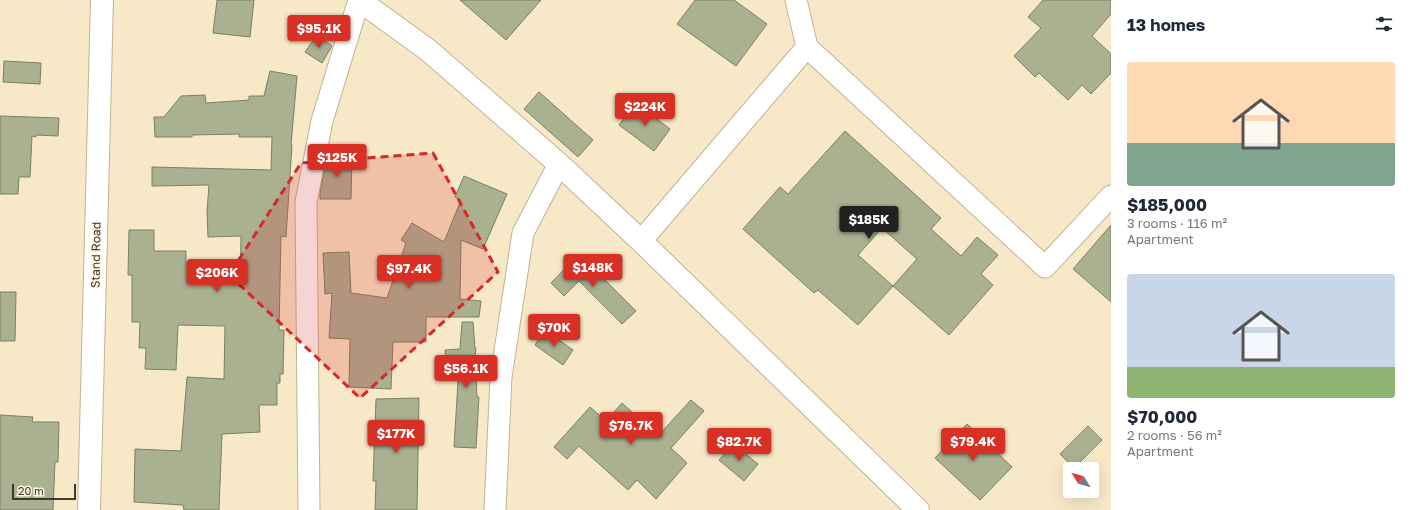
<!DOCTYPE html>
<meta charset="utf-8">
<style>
:root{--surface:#fff;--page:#f2f2f3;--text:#1f2937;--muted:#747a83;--accent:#d93025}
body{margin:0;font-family:"Golos Text",sans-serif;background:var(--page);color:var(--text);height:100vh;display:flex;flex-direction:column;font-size:15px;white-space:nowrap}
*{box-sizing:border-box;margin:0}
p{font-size:13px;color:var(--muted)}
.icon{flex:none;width:22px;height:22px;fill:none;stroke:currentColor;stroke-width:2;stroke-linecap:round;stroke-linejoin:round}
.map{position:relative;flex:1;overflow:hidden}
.panel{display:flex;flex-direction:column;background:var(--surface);width:300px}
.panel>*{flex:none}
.needle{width:26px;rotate:307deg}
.tools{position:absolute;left:1063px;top:462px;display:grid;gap:8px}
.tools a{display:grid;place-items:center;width:36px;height:36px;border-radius:4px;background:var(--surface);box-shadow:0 4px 16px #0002;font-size:20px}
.scale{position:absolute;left:12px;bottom:10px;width:64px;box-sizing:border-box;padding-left:4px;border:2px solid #3e392c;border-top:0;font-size:11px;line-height:14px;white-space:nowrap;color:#3e392c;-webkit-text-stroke:3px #fff6e2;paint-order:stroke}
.price{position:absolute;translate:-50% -34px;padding:0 9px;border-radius:4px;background:var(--accent);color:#fff;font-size:13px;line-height:26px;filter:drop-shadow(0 1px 2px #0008)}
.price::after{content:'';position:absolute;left:50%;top:24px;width:12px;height:9px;margin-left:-6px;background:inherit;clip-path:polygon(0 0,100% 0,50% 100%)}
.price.active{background:#222;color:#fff}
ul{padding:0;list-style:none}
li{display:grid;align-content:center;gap:8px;height:212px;padding:0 16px}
li span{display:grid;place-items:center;height:124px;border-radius:4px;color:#555}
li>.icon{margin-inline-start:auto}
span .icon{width:72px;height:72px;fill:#fffc;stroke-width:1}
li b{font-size:17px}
h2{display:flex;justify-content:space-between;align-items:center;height:48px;padding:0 16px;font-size:17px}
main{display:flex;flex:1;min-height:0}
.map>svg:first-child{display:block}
.building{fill:#a9b191;stroke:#798162;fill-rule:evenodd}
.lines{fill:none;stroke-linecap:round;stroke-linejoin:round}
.street-casing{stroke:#c1b393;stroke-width:23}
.secondary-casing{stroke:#c1b393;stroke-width:24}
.street{stroke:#fff;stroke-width:21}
.secondary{stroke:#fff;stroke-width:22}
.marked{fill:#d62828;fill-opacity:0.2;stroke:#d62828;stroke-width:3;stroke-dasharray:8 5;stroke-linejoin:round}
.labels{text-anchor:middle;stroke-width:3.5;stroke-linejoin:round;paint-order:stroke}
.street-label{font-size:12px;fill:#3e392c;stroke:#fff6e2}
</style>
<main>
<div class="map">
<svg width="1111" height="510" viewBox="0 0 1111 510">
<rect width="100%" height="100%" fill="#f7e8c7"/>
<g class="building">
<path d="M217,0H254L250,37L213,33Z"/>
<path d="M460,0H541L506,40Z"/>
<path d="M695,0H734L767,24L736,66L677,24Z"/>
<path d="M1043,0H1111V14L1092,36L1111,54V73L1091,94L1082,85L1068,100L1039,73L1035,77L1014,56L1041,28L1028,17Z"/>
<path d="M317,35L332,46L322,63L305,52Z"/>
<path d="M4,61L41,63L40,84L3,82Z"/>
<path d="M270,71L297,76L291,145H292L286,237L281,236L279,330H284L283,374H280V383H277V405H259L260,432L222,434L219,510H184L183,505L134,502L135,449L181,451L187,377L224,379L225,326L178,325L176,370L145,369L146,348H139L140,322H132V275H128L129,230H154V251H186V281L203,282V283H240L241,236L208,237L207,211L209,185L152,186V167L271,170L272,137H239V134L192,135V137H155L154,117H164L181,96L205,95L206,103L249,100V96H264Z"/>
<path d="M539,92L593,140L578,157L524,109Z"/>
<path d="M636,103L670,129L654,151L619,125Z"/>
<path d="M0,116L59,118L58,136L36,135V137L32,136L30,177H19L18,194H0Z"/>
<path d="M845,131L941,218L931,229L961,256L977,237L998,255L981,274L993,285L949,335L893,286L858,325L818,290L814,293L743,229L780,187L788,194ZM882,228L917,259L893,286L858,255Z"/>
<path d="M327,156H352L351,199H320V193Z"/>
<path d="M464,176L507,194L483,249L461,240L460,299L481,301L479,317H426V342H393L391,389L349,387L350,339L329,338L332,293L325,294L323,253L349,252L351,293L387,298L406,243L401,240L412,223L444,242L461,200L455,197Z"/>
<path d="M1111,225V302L1073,269Z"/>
<path d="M579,254L636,311L622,324L579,281L564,296L551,283Z"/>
<path d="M0,292H16L15,341H0Z"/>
<path d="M462,322H473L475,348H476L475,357L477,397H479L476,448L454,447L459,365L446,366L445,350L460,349Z"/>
<path d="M545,330L573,350L563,365L535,345Z"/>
<path d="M419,398L417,510H375L376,481H373L376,399Z"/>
<path d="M691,400L704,411L671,448L687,463L656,499L637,480L628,490L579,446L567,459L554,447L590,407L606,421L622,403L658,436Z"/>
<path d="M0,415L33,417L32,422H59L58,462H55L53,510H0Z"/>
<path d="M967,424L1012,467L980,500L935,458Z"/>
<path d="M1088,426L1102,440L1074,468L1060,454Z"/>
<path d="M733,444L758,464L744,481L719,460Z"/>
</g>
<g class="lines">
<g class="street-casing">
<g id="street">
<path d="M807,47L1045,267L1111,196"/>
<path d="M641,241L807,47L796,0"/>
<path d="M309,510L306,202L322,121L359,0"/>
<path d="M495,510L501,377L523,233L559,164"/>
</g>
</g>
<g class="secondary-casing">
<g id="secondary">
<path d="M359,0L428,50L559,164L641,241L918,510"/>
<path d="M89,510L102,0"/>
</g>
</g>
<use href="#street" class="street"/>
<use href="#secondary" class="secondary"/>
</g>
<path class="marked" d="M433,153L498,272L360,398L229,275L301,163Z"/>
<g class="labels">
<g class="street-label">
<text transform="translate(96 255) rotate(-89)" y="4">Stand Road</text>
</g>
</g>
</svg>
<div class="tools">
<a><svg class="needle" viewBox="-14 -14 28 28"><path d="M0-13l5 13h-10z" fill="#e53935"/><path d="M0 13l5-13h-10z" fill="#747a83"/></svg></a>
</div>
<div class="scale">20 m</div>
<b class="price" style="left:319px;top:49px">$95.1K</b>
<b class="price" style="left:645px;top:127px">$224K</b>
<b class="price" style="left:337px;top:178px">$125K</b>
<b class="price active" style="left:869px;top:240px">$185K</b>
<b class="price" style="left:593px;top:288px">$148K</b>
<b class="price" style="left:409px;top:289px">$97.4K</b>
<b class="price" style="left:217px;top:293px">$206K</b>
<b class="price" style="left:554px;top:348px">$70K</b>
<b class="price" style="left:466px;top:389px">$56.1K</b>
<b class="price" style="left:631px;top:446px">$76.7K</b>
<b class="price" style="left:396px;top:454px">$177K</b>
<b class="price" style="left:739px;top:462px">$82.7K</b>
<b class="price" style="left:973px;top:462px">$79.4K</b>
</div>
<section class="panel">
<h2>13 homes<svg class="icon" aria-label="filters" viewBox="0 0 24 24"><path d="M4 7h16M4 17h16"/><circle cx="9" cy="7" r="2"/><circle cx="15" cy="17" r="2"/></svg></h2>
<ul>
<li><span style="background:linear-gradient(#ffd9b3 65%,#7fa58c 0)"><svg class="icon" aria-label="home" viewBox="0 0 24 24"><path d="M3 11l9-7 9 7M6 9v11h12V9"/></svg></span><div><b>$185,000</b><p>3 rooms · 116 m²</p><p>Apartment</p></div></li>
<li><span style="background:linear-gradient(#c9d6e8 75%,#8fb573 0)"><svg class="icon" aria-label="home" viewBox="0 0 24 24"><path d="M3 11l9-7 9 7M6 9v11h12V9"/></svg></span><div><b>$70,000</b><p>2 rooms · 56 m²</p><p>Apartment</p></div></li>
</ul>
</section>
</main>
